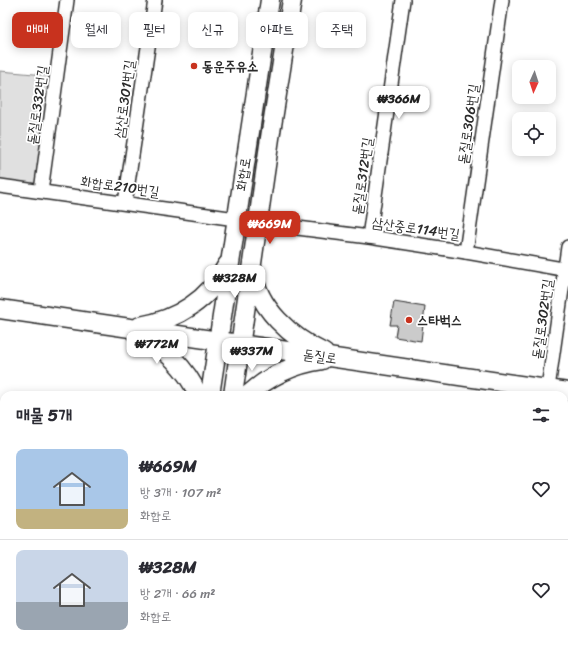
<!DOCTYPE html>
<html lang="ko">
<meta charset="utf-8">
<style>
:root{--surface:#fff;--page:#f7f7f7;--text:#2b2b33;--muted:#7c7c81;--line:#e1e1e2;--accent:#c8321e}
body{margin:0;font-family:Sriracha,"Poor Story",sans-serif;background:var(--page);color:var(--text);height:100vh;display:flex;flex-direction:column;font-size:15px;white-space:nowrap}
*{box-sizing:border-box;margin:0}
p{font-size:13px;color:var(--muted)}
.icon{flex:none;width:22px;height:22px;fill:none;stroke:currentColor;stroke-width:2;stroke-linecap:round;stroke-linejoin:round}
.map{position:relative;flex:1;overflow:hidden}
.drawer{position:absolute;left:0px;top:391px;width:568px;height:256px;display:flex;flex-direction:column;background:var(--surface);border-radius:12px 12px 0 0;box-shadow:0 2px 10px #0003}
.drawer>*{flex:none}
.hud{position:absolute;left:12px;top:12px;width:544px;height:36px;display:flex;gap:8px}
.needle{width:26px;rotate:183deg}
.fabs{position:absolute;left:512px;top:60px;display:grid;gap:8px}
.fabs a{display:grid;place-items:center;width:44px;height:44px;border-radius:8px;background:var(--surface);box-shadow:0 2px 10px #0003;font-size:20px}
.price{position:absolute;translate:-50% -34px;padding:0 9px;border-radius:8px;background:#fff;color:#222;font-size:13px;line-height:26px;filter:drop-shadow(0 1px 2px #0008)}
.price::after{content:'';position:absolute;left:50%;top:24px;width:12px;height:9px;margin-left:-6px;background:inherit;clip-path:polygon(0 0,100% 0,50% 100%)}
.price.on{background:var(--accent);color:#fff}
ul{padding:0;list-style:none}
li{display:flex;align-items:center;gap:12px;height:100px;padding:0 16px}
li+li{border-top:1px solid var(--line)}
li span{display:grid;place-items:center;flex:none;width:112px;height:80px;border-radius:8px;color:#555}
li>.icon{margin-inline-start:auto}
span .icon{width:48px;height:48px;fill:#fffc;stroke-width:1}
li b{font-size:17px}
h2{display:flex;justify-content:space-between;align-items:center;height:48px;padding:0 16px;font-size:17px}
.tag{padding:0 14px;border-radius:8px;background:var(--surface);box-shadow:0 2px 10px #0003;font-size:14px;line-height:36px}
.tag.on{background:var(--accent);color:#fff}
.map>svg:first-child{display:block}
.built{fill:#efefef}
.green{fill:#e0e0e0;stroke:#868686}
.building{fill:#cbcbcb;stroke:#2b2b2b}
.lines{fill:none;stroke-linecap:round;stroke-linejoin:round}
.lane-casing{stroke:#2b2b2b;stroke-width:9}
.street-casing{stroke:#2b2b2b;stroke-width:16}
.secondary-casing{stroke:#2b2b2b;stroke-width:21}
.lane{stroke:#fff;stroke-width:6}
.street{stroke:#fff;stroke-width:13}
.secondary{stroke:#fff;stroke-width:18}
.poi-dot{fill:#c8321e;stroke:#fff;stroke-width:1.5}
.labels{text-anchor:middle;stroke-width:3.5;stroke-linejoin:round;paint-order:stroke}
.poi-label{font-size:14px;font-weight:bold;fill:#2b2b2b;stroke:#fff;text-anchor:start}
.street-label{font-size:14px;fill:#2b2b2b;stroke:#fff}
</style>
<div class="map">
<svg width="568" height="647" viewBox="0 0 568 647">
<rect width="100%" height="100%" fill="#fff"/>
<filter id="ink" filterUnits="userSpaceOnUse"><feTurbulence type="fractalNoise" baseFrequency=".025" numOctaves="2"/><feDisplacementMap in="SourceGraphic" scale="8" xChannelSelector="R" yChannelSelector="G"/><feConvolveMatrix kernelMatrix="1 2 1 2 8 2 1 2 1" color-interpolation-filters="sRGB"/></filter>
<g filter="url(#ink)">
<g class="built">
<path d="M0,444H4V471L0,499Z"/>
<path d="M0,520L4,521V643H52L51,647H0Z"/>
</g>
<path class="green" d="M0,71L57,76L41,191L0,186Z"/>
<g class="building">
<path d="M394,302L425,307L421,341L395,337L397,325H390Z"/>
<rect x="564" y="550" width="4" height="24"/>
<path d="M339,643H444L456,645V647H338Z"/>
</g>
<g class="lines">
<g class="lane-casing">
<path id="lane" d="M58,647L59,643"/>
</g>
<g class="street-casing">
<g id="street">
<path d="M0,186L236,219"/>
<path d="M41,191L67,0"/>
<path d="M125,203L155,0"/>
<path d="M258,223L369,237L466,252L568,270"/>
<path d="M369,237L403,0"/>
<path d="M466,252L502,0"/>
<path d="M547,395L568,247"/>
<path d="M0,434L4,435"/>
<path d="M564,519L568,520"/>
<path d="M310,647V643"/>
</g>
</g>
<g class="secondary-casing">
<g id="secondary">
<path d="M253,271C257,308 292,338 324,353"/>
<path d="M0,309L568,392"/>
<path d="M140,326C177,320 210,299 227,265"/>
<path d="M135,332C162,346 186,367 198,395"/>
<path d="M210,395L270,0"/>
<path d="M233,395L270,138L292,0"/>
<path d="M248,395C269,376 294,364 322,360"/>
<path d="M173,647L174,643"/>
<path d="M195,647L196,643"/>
</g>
</g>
<use href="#lane" class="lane"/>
<use href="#street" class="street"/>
<use href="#secondary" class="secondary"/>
</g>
</g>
<g class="poi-dot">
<circle cx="194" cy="66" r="4"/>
<circle cx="409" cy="320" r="4"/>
</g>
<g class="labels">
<g class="poi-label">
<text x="202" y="71">동운주유소</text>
<text x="417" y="325">스타벅스</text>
</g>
<g class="street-label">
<text transform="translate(124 99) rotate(-82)" y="5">삼산로301번길</text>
<text transform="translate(37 105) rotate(-82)" y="5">돋질로332번길</text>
<text transform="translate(468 124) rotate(-82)" y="5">돋질로306번길</text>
<text transform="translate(243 174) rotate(-81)" y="5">화합로</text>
<text transform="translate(362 176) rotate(-82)" y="5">돋질로312번길</text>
<text transform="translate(120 186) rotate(8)" y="5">화합로210번길</text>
<text transform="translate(416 228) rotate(8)" y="5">삼산중로114번길</text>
<text transform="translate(542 319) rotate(-82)" y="5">돋질로302번길</text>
<text transform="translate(320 356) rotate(8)" y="5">돋질로</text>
</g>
</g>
</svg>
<div class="fabs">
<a><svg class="needle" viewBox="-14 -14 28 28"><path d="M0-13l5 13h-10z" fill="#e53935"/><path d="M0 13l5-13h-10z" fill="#7c7c81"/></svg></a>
<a><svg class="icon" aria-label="locate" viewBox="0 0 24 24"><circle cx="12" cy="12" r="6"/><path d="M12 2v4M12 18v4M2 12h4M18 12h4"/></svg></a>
</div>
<b class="price" style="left:399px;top:120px">₩366M</b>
<b class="price on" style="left:270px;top:245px">₩669M</b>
<b class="price" style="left:235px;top:299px">₩328M</b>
<b class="price" style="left:157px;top:365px">₩772M</b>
<b class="price" style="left:252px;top:372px">₩337M</b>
<div class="hud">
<a class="tag on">매매</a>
<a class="tag">월세</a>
<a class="tag">필터</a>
<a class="tag">신규</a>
<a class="tag">아파트</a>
<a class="tag">주택</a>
</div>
<section class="drawer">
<h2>매물 5개<svg class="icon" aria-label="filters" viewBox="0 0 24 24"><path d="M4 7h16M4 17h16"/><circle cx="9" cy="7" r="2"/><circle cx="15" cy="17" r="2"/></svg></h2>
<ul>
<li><span style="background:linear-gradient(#a9c7e8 75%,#c2b280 0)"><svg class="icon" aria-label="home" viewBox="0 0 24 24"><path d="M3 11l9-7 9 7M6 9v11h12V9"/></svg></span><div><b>₩669M</b><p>방 3개 · 107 m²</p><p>화합로</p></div><svg class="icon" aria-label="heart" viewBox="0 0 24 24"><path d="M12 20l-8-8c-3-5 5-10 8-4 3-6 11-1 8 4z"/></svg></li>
<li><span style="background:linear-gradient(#c9d6e8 65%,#9aa5b1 0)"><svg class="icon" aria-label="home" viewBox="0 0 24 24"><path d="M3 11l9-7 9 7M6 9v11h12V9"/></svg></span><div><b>₩328M</b><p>방 2개 · 66 m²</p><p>화합로</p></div><svg class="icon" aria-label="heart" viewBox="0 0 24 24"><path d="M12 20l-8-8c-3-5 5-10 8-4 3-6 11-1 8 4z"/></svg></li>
</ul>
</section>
</div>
